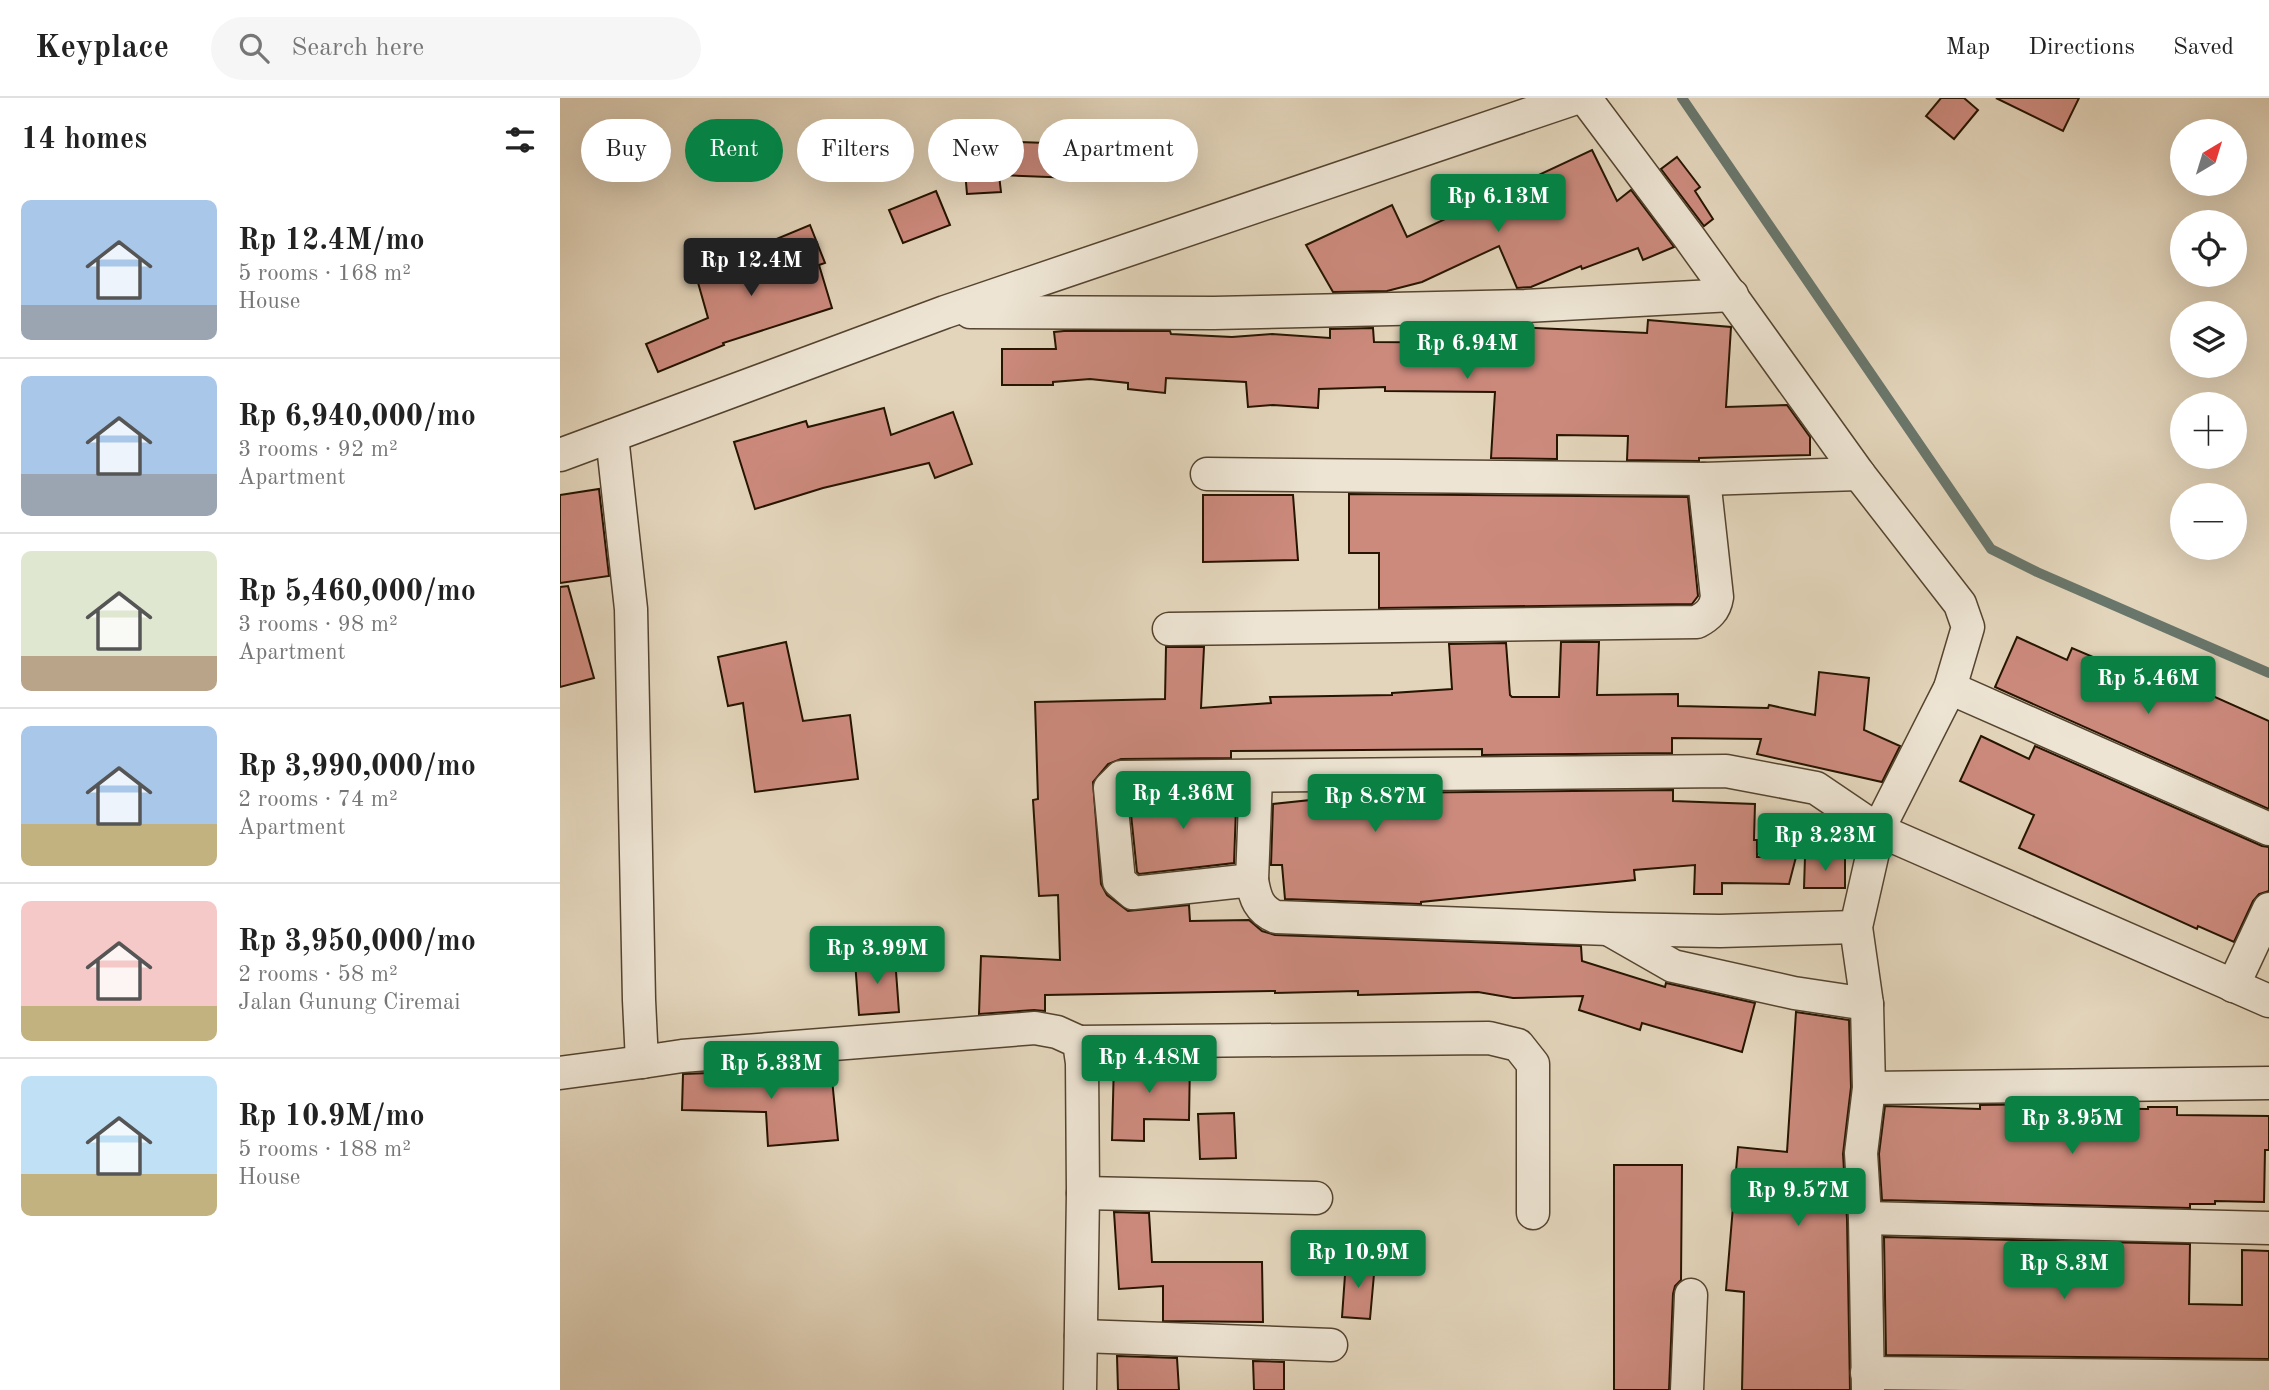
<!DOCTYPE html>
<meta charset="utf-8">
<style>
:root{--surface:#fff;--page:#f6f6f6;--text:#222;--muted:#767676;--line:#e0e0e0;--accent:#0b8043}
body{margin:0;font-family:"Old Standard TT",serif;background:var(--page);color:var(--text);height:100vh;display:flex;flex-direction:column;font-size:26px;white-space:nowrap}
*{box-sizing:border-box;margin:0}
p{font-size:23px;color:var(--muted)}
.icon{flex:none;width:38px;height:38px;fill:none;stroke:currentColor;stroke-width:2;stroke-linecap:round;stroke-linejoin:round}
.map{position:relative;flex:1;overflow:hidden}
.sheet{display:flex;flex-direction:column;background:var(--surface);width:560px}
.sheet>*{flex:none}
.guide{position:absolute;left:21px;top:21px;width:665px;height:63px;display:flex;gap:14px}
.needle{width:46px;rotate:38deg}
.buttons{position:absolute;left:1610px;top:21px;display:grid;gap:14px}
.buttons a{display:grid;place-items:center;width:77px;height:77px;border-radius:50%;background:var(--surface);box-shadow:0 7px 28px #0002;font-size:35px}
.price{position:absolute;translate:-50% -60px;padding:0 16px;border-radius:7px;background:var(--accent);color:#fff;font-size:23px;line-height:46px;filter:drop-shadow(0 2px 4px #0008)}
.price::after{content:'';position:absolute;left:50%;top:42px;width:21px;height:16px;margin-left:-10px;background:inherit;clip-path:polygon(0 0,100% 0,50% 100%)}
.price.selected{background:#222;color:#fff}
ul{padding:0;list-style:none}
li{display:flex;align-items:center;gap:21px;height:175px;padding:0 21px}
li+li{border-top:2px solid var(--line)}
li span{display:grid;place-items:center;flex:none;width:196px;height:140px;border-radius:10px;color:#555}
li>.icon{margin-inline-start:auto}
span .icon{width:84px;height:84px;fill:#fffc;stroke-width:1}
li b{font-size:30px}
h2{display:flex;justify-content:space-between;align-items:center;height:84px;padding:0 21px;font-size:30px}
.chip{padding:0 24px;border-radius:32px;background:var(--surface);box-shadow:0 7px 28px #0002;font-size:24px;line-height:63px}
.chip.selected{background:var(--accent);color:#fff}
header{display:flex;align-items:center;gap:42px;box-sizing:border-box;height:98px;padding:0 35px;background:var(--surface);border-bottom:2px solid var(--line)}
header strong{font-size:33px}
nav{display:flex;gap:38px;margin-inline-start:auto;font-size:24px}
.search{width:490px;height:63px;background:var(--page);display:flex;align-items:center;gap:18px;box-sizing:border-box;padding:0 24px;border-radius:38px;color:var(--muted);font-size:26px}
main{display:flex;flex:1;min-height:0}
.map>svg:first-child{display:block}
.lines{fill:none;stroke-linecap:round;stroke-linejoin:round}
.stream{stroke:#69766b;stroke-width:10}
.building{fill:#cc8a7d;stroke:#261400;stroke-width:2}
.street-casing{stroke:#55442f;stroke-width:35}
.street{stroke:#ede4d3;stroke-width:32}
</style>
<header>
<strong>Keyplace</strong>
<div class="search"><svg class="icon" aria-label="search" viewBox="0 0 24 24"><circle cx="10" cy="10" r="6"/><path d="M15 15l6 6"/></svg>Search here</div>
<nav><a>Map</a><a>Directions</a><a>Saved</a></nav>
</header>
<main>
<section class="sheet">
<h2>14 homes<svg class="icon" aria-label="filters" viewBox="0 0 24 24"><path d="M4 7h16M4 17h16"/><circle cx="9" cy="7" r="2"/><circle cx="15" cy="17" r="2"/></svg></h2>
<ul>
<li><span style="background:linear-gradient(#a9c7e8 75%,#9aa5b1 0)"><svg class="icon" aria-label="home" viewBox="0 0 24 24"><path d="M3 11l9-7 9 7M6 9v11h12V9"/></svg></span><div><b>Rp 12.4M/mo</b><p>5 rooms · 168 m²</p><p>House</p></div></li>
<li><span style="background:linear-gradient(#a9c7e8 70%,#9aa5b1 0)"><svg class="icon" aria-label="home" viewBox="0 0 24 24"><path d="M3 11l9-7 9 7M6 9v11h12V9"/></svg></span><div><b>Rp 6,940,000/mo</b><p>3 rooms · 92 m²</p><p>Apartment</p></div></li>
<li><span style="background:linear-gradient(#dfe7d0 75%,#b9a48a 0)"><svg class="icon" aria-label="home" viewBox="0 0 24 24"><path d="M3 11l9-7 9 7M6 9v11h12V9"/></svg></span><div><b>Rp 5,460,000/mo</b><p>3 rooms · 98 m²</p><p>Apartment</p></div></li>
<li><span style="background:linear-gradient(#a9c7e8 70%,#c2b280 0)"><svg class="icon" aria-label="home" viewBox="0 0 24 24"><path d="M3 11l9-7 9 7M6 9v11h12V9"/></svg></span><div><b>Rp 3,990,000/mo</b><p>2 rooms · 74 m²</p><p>Apartment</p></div></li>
<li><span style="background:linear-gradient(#f6c9c9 75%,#c2b280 0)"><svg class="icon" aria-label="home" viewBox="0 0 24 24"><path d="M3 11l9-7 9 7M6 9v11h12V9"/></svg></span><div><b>Rp 3,950,000/mo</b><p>2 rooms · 58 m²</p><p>Jalan Gunung Ciremai</p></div></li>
<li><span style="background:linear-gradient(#bfe0f5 70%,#c2b280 0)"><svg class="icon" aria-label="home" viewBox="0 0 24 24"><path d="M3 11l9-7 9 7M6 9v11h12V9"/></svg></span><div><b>Rp 10.9M/mo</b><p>5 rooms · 188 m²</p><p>House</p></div></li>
</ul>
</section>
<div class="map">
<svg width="1709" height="1292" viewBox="0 0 1709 1292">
<rect width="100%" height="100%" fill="#e3d5bb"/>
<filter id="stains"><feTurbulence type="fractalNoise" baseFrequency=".00286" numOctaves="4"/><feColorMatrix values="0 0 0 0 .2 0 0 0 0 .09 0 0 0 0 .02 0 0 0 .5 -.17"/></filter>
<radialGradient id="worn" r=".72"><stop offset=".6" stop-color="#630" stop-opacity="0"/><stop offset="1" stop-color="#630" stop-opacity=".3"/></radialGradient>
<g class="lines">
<path class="stream" d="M1122,0L1431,451L1477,474L1709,575"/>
</g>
<g class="building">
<path d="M1381,0H1404L1418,12L1394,41L1366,18Z"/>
<path d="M1436,0H1519L1503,33Z"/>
<path d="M459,44L515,46L514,80L439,77L441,94L407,96L403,49Z"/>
<path d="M1032,52L1057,103L1071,92L1114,149L1083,162L1078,150L1022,171L1021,168L971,189L957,190L939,148L862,184L827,193L773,194L746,147L832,107L847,139Z"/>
<path d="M1117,59L1140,89L1135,93L1153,121L1144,128L1101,71Z"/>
<path d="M376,93L390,127L343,145L329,112Z"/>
<path d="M250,127L265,165L259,167L272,210L163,245L164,247L98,274L86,246L148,220L135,174L217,149L214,142Z"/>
<path d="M1088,222L1171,229L1166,309L1227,307L1250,339V357L1139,360V363L1067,362L1068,338L997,337V361L931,360L935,294L825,293V289L759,291L758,310L713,307L688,309L686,284L606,280L605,295L568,291V285L530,281L493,284V287H442V251H496L494,234L504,233H610L611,236L672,239L712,236L770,240V231L813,230L814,244L952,245V229L1087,235Z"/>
<path d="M324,310L331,337L393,314L412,366L375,380L369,365L263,390L195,411L174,344L246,323L248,329Z"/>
<path d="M39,391L49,478L0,485V397Z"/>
<path d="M789,396L1128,399L1138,498L1132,506L819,510V455H789Z"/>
<path d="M643,397H733L738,462L643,464Z"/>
<path d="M8,488L34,580L0,589V489Z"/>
<path d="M1457,539L1507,562L1512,550L1594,585L1599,574L1709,623V711L1435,589Z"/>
<path d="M226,544L243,623L290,617L298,681L195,694L183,605L168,608L158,559Z"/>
<path d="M1001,544H1039L1037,597L1118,596V608L1208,610L1209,607L1255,617L1259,574L1309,580L1304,632L1340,648L1322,684L1197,656L1201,641L1112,640V655L922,657V651L671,653V660L561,661L548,666L533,684L541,786L547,797L568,813L629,807L630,823L689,822L702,833L715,837L1021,848L1022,863L1105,889L1106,885L1195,905L1182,954L1082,925L1080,932L1019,912L1023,898L953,900L918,894L798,897V893L715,895V893L485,897V913L474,912L419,916L421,858L500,862L498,797L479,798L473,702L478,701L475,604L605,601L606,549H644L641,610L711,605L710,599L832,597V595L892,591L889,546L946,545L950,597L952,599H999Z"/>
<path d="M1421,638L1469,661L1475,648L1702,748L1709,749V793L1699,796L1693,803L1674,844L1638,828L1637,831L1459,750L1474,717L1400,683Z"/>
<path d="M1113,692V703L1195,706L1194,742H1197V759H1236L1229,786L1162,785V796H1134L1135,767L1074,772L1075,782L861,804V806L725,801L722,767H711L713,706L817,695Z"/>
<path d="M672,696L673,711L676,710L674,765L579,776L577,774L569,697Z"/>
<path d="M1245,759H1285V790H1244Z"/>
<path d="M335,860L339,914L299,917L295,863Z"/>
<path d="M1236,914L1289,922L1291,989L1283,1056L1287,1121L1290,1292H1182L1184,1194L1166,1192L1178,1049L1227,1054Z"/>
<path d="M630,961L629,1022L584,1021V1043L552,1042L554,963L592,964V962Z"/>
<path d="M271,971L278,1042L208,1048L206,1014L122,1012L123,976L233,972V975Z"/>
<path d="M1497,1006V1010L1588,1011V1009H1617V1017L1709,1018V1052H1705L1704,1104L1655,1103V1106H1630V1110L1322,1102L1319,1056L1325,1008L1420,1011V1007Z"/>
<path d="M674,1015L676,1060L640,1061L638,1016Z"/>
<path d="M1054,1067H1122L1121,1182L1115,1188L1113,1196L1109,1292H1054Z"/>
<path d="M554,1114L589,1115L592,1164H702L703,1224L603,1223V1188L559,1191Z"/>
<path d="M1324,1139L1630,1146L1629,1206L1682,1207V1152L1709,1153V1261L1326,1257Z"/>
<path d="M786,1163L815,1165L810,1221L782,1219Z"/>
<path d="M557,1258L617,1260L619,1292H558Z"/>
<path d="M693,1263L724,1264V1292H694Z"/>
</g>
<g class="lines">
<g class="street-casing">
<g id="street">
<path d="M1025,0L1129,139L1299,376L1400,506L1408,529L1390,590L1318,732L1296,829L1307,906L1309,990L1301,1055L1305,1120L1308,1292"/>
<path d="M410,214L654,215L965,208L1172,197"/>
<path d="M52,338L71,511L79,902L82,964L122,958L475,930L497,934L519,944L522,965L523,1095L520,1292"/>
<path d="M0,357L385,214L1016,0"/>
<path d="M647,376L1144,381L1299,376"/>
<path d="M609,531L1137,524C1148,518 1155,512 1157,499L1144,381"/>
<path d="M1390,590L1709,731"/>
<path d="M692,782L696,679"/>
<path d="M1296,829L1160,833L1049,831L716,819C699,812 695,800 692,782L573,795L559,783L550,690L561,679L1166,673L1256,690L1318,732L1709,903"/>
<path d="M1050,832L1113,868L1234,895L1307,906"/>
<path d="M1673,888L1709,811"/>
<path d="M519,944L929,940L958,947L973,966V1115"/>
<path d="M0,975L82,964"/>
<path d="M1309,990L1709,985"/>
<path d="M523,1095L756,1100"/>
<path d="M1305,1120L1709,1130"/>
<path d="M521,1238L771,1247"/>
<path d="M1307,1275L1709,1279"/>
<path d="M1127,1292L1131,1197"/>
</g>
</g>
<use href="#street" class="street"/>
</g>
<rect width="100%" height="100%" filter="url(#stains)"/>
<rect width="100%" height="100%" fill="url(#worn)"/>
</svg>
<div class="buttons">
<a><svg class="needle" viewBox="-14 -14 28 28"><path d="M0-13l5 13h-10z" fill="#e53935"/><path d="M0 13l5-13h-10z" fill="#767676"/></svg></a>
<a><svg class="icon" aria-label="locate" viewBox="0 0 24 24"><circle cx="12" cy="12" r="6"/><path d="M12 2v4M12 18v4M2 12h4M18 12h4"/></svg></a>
<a><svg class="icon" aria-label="layers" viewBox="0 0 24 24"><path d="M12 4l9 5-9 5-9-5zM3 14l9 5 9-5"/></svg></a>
<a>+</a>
<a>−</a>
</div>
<b class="price" style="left:938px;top:136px">Rp 6.13M</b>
<b class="price selected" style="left:191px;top:200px">Rp 12.4M</b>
<b class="price" style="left:907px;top:283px">Rp 6.94M</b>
<b class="price" style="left:1588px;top:618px">Rp 5.46M</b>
<b class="price" style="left:623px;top:733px">Rp 4.36M</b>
<b class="price" style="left:815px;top:736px">Rp 8.87M</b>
<b class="price" style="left:1265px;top:775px">Rp 3.23M</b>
<b class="price" style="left:317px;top:888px">Rp 3.99M</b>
<b class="price" style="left:589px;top:997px">Rp 4.48M</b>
<b class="price" style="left:211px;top:1003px">Rp 5.33M</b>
<b class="price" style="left:1512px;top:1058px">Rp 3.95M</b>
<b class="price" style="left:1238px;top:1130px">Rp 9.57M</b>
<b class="price" style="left:798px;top:1192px">Rp 10.9M</b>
<b class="price" style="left:1504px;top:1203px">Rp 8.3M</b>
<div class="guide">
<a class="chip">Buy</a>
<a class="chip selected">Rent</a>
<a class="chip">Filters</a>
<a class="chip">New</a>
<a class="chip">Apartment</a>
</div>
</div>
</main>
